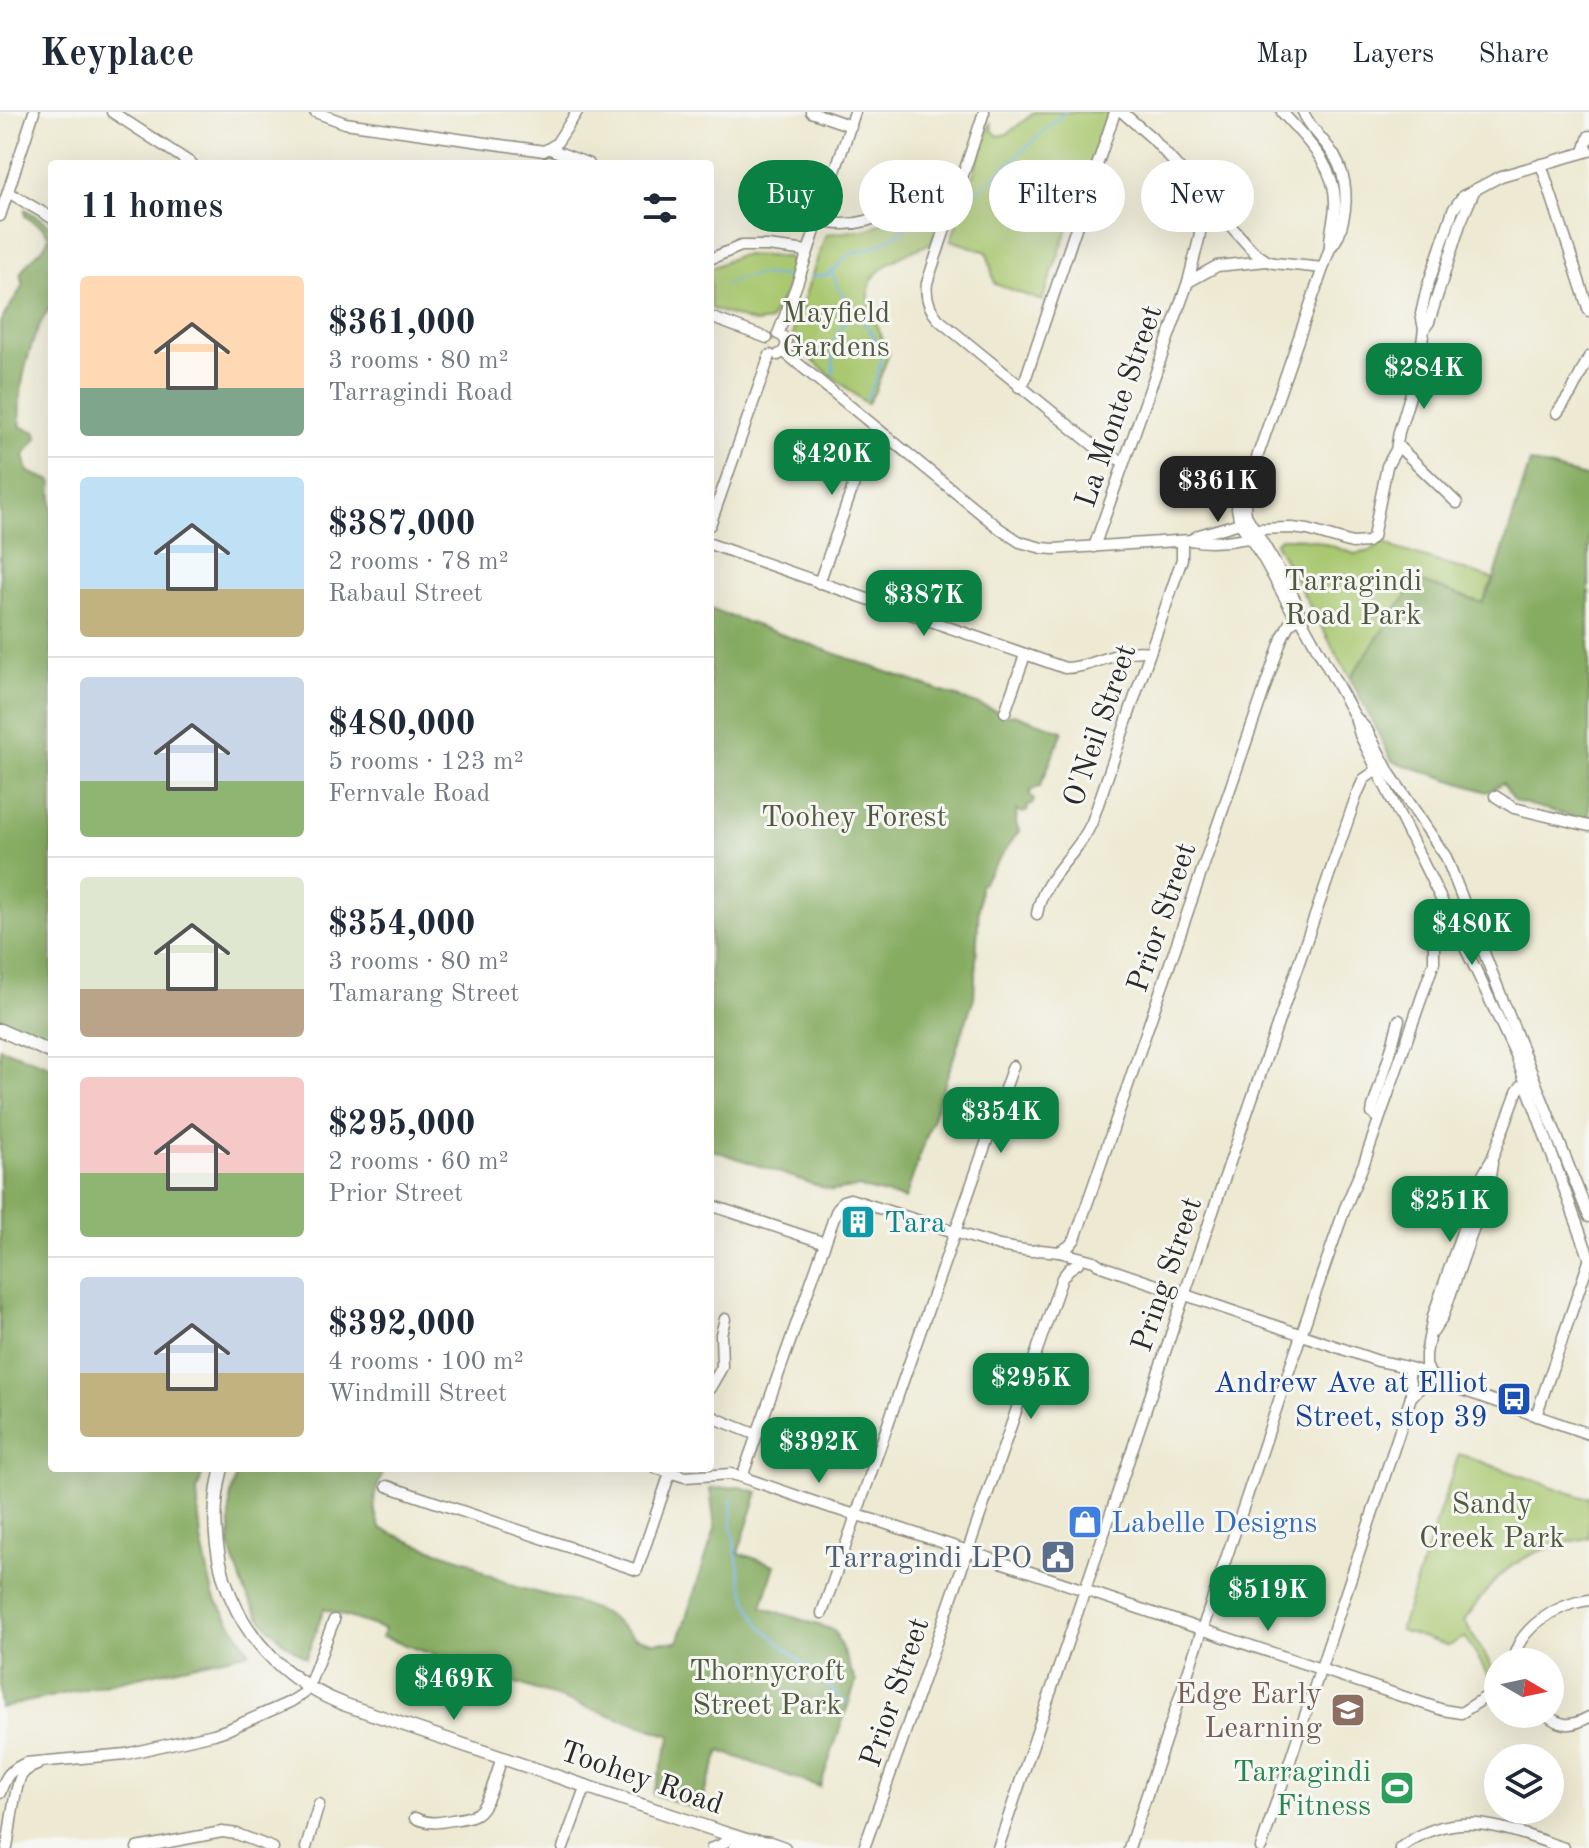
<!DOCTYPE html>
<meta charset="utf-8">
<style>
:root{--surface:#fff;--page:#f6f6f7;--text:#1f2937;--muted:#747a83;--line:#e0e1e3;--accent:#0b8043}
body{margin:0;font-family:"Old Standard TT",serif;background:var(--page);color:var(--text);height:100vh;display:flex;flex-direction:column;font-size:30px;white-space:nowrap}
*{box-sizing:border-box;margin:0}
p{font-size:26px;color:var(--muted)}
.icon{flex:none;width:44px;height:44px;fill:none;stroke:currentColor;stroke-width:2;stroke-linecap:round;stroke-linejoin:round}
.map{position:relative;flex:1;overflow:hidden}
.sheet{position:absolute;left:48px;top:48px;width:666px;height:1312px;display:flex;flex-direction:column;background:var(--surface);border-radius:8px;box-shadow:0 8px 32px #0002}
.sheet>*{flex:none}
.hud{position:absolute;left:738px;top:48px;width:730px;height:72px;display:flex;gap:16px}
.needle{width:52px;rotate:99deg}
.buttons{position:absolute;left:1484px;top:1536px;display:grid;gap:16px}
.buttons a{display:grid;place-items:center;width:80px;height:80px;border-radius:50%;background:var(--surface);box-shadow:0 8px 32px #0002;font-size:40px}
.price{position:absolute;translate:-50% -68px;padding:0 18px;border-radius:16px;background:var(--accent);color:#fff;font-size:26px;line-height:52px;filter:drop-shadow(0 2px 4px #0008)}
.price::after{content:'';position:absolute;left:50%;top:48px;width:24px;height:18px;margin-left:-12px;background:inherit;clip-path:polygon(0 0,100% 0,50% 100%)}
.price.on{background:#222;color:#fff}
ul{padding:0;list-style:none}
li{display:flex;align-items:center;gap:24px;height:200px;padding:0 32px}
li+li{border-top:2px solid var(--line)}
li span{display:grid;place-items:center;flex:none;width:224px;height:160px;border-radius:8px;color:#555}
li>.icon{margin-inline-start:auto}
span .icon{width:96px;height:96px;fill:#fffc;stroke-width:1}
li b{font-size:34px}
h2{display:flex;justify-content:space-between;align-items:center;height:96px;padding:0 32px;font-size:34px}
.tag{padding:0 28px;border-radius:36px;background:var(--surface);box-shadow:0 8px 32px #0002;font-size:28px;line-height:72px}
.tag.on{background:var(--accent);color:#fff}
header{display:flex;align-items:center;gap:48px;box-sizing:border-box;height:112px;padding:0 40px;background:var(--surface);border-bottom:2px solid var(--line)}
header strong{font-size:38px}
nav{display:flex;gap:44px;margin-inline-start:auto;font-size:28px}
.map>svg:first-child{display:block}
.green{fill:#a9c870;stroke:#6a7a4e;stroke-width:2}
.forest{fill:#86ac62;stroke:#586c46;stroke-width:2}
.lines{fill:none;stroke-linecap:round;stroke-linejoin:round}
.stream{stroke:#77b4e9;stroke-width:2}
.minor-casing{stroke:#8c8a7e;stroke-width:13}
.major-casing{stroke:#8c8a7e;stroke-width:15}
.minor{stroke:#fff;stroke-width:10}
.major{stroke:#fff;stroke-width:12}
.labels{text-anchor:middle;stroke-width:6;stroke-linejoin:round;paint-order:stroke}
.park-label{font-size:30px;fill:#515a40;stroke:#f6f6f2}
.street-label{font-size:30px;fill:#2b2b2b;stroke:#f6f6f2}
.culture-label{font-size:30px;fill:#0d838f;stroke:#f6f6f2;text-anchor:start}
.transit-label{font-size:30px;fill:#164399;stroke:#f6f6f2;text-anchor:end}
.shop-label{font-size:30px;fill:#366cbe;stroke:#f6f6f2;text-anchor:start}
.service-label{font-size:30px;fill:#4e5e75;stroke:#f6f6f2;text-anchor:end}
.education-label{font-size:30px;fill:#785e54;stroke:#f6f6f2;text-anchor:end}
.leisure-label{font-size:30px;fill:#27864d;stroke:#f6f6f2;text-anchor:end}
</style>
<header>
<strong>Keyplace</strong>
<nav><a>Map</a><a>Layers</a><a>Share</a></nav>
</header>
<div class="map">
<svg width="1589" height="1736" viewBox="0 0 1589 1736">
<rect width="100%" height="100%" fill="#f6f6f2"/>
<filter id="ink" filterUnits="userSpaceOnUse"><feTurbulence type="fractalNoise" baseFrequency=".0125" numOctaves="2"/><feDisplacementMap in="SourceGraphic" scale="16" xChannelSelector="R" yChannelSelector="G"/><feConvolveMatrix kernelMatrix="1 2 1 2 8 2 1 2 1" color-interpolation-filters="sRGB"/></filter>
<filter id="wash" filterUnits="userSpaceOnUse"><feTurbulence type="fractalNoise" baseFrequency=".006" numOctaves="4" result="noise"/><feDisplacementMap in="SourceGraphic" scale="32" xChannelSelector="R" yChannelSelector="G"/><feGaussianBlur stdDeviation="1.8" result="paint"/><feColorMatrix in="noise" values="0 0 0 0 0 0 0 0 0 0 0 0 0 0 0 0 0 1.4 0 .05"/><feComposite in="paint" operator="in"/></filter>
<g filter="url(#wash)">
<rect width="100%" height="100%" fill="#ede9d2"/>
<g class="green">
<path d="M1035,0H1109L1042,189L995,172L987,140L951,128L991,10L992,18L998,24L1007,22Z"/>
<path d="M939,81H949L931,131C914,138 881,151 872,168C861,187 881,223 889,241L874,281L867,292L799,238L793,224L794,215L825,125L828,122L870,117Z"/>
<path d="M745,143L787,145L795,153L796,160L770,209L755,211L710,196V157L737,144Z"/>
<path d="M1280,426H1298L1317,429L1355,442L1371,439L1383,427L1385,431L1397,437L1494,467L1482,491L1419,469L1403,488L1350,566L1275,431Z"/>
<path d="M1459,1342L1582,1385H1589V1426C1560,1431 1525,1441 1503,1461C1488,1474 1476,1493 1464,1509L1497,1563L1491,1567L1465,1525L1449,1534L1400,1518Z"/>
</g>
<g class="forest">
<path d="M25,97L52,114V193C31,219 15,282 21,315L36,320L37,326L24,343L28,360L52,369V930L0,909V210L24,172L20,163C27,145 45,141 49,124L43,116L25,104Z"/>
<path d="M1530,350L1589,366V709L1515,689L1503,671L1487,680L1392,649L1350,566L1403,488L1419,469L1482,491L1494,467Z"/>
<path d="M710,497L1008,603L1014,602L1063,619L1040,675L1031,678L1030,682L1034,688L1032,692L1027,694L1028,698L1023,701L1017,698L1016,711L1019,719L980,774L974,886L905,1087L858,1075L833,1079L710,1037Z"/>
<path d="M0,936L52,955V1356H204L197,1380L201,1428L213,1483L250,1540L0,1596Z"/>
<path d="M238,1356H385C374,1381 370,1390 380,1416L416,1432L468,1449L484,1461L516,1475L581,1492L606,1502L634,1525L653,1530H678L715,1417L710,1377L739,1375L758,1380L738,1441L775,1453L762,1495L834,1518L856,1570L820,1675L720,1639L698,1698L653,1682L671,1624L382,1525L384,1517L324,1497L306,1546L282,1529L261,1507L245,1480L230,1436V1387Z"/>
</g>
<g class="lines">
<g class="stream">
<path d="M975,80L993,66L1065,0"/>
<path d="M832,162C836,170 839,178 844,185C854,201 881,225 881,245C881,259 872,276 866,287"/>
<path d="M812,164C837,165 831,156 848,144C858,138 868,138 878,133C898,123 916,108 937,97"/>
<path d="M726,173C747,161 767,162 791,165"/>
<path d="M833,261C833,235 832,217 855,202"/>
<path d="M731,1387L732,1416L741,1469L751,1497L761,1514L847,1591"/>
</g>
</g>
</g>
<g filter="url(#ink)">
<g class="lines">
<g class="minor-casing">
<g id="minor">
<path d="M112,0L192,52"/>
<path d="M315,0L345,11L544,39L556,32L577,0"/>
<path d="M811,0L851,14"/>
<path d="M984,0L927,171C925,185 929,197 939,208L1099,338L1124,350"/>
<path d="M1122,0L1152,26L1254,140L1267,149L1274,151L1323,156"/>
<path d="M1282,0C1305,27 1336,53 1335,92C1335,107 1329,121 1330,136L1244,383L1237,396L1240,411L1263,446L1292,499L1300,505L1354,603L1367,618L1390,662L1446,745L1589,1105"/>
<path d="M1303,0C1309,14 1320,24 1329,36C1345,57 1349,83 1343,108C1340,120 1338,128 1330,136"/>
<path d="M550,37L589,52"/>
<path d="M1584,40L1589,24"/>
<path d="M1541,52L1589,199"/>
<path d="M8,80L52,106"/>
<path d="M0,104L34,0"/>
<path d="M818,108C858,121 887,101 922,83C935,77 944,71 958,75"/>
<path d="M710,147L741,134H767L808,139"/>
<path d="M1188,170L1217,154L1267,149"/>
<path d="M710,205L767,226"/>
<path d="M1424,217L1429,210L1460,112L1474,79"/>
<path d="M778,222L797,172L855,0"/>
<path d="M778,222C789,226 789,238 778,243"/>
<path d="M784,240L1000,417L1020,430L1042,436L1054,437L1191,428C1209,432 1230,429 1248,426L1251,422"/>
<path d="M1019,275L1025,268L1115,0"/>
<path d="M1557,301L1571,281L1589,245"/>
<path d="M1398,334L1457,391"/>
<path d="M1244,383L1246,403L1285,468L1298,494L1300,505"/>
<path d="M710,413L770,243"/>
<path d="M1191,428L1199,423L1240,411L1254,417L1292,416L1308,418L1352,431L1368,430L1373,425L1387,354L1396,338L1399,320L1418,258L1424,217L1421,202L1427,176L1453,98L1463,84L1501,64L1589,39"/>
<path d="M710,432L1065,556C1094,556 1119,535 1150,540"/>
<path d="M1094,435L1188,170L1199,127L1205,87"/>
<path d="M819,471L868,332L878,318"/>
<path d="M1005,600L1025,543"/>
<path d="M1356,609L1360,623L1475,856L1516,944L1589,1145"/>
<path d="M1495,684L1514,696L1589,714"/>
<path d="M1037,802C1043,764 1078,743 1092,710L1182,447V429"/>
<path d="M1379,1007L1372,1001L1373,995L1389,945L1399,908"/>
<path d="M710,1093L825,1131"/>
<path d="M1059,1140L1069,1134L1075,1127L1282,526L1289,512L1300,505"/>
<path d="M1433,1220L1443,1204L1489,1072L1492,1051"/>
<path d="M1431,1264L1426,1253V1242L1433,1204L1479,1070L1492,1047L1517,980L1521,974L1529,970"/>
<path d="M710,1276L722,1255L721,1222L725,1207"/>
<path d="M1411,1285L1427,1269"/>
<path d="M710,1302L717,1307L757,1323"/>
<path d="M1536,1304L1589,1149"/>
<path d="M656,1356L685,1365L731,1362L742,1365L832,1396L881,1410L1443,1598L1461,1601L1498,1577"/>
<path d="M742,1365L836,1100L843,1089L850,1087L999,1134L1031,1139L1040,1138L1059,1140L1094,1149L1101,1154L1378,1249C1402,1253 1430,1260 1451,1274L1589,1322"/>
<path d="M387,1374L637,1458L670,1361"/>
<path d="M822,1501L1013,954"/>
<path d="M1513,1550C1518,1515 1558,1492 1589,1488"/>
<path d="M1546,1602C1561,1616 1573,1614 1589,1605"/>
<path d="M0,1681C6,1663 9,1659 26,1651L126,1642L214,1622L229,1617L290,1590L303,1582L308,1576L334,1508"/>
<path d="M415,1706C429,1712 437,1711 452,1708C459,1707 469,1706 476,1702C489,1694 497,1660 502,1645"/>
<path d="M7,1736C10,1719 14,1677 21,1664C25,1658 31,1655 37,1653"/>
<path d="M137,1736L222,1720L237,1722L273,1736"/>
<path d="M306,1736L319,1692"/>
<path d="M563,1736L586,1673"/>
<path d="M712,1736L719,1734L734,1724"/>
<path d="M734,1736L745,1727"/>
<path d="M864,1736L901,1632L1062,1166L1069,1157L1078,1151"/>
<path d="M998,1736L1188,1172L1357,682L1364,667L1377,658"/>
<path d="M1129,1736L1301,1223L1345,1096L1364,1051L1434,850V834"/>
<path d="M1261,1736L1411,1285V1274L1408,1263"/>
<path d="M1400,1736C1456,1693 1505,1716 1564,1736"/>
</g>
</g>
<g class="major-casing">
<g id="major">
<path d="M0,918L52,941"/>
<path d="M222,1356C196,1457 248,1557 346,1593L709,1716L746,1728L770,1731L784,1736"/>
</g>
</g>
<use href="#minor" class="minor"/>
<use href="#major" class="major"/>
</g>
</g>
<defs>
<g id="building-square" transform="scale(1.8)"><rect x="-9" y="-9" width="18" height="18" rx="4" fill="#0f9aa8" stroke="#f6f6f2"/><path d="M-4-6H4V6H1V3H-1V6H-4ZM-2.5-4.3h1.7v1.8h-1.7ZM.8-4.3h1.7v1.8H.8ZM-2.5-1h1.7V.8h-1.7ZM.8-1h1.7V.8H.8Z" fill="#fff"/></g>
<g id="bus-square" transform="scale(1.8)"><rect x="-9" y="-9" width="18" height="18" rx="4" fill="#1a4fb4" stroke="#f6f6f2"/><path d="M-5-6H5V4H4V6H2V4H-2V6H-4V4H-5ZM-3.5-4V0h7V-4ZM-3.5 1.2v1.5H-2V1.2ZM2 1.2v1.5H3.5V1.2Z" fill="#fff"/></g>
<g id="shop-square" transform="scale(1.8)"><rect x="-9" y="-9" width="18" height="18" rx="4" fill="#3f7fe0" stroke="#f6f6f2"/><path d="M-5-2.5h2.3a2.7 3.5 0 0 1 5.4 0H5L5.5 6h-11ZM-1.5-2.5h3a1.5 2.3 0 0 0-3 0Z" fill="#fff"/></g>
<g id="civic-square" transform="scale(1.8)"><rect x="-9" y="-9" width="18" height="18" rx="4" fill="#5c6f8a" stroke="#f6f6f2"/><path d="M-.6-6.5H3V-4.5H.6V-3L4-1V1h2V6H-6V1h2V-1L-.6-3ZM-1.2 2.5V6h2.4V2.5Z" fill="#fff"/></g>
<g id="school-square" transform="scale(1.8)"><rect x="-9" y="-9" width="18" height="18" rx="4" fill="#8d6e63" stroke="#f6f6f2"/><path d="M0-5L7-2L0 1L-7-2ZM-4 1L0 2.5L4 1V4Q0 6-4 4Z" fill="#fff"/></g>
<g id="stadium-square" transform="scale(1.8)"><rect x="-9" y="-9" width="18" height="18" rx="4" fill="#2e9e5b" stroke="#f6f6f2"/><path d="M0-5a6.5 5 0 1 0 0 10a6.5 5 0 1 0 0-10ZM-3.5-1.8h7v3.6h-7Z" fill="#fff"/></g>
</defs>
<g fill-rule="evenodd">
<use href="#building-square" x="858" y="1110"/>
<use href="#bus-square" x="1514" y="1287"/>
<use href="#shop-square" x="1085" y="1410"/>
<use href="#civic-square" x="1058" y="1445"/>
<use href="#school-square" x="1348" y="1598"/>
<use href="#stadium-square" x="1397" y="1676"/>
</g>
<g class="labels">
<g class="park-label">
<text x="836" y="210">Mayfield<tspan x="836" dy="34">Gardens</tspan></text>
<text x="1353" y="478">Tarragindi<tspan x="1353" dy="34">Road Park</tspan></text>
<text x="854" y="714">Toohey Forest</text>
<text x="1492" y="1401">Sandy<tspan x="1492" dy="34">Creek Park</tspan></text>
<text x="767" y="1568">Thornycroft<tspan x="767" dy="34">Street Park</tspan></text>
</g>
<g class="street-label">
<text transform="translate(1118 294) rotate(-71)" y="10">La Monte Street</text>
<text transform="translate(1099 613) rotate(-71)" y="10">O'Neil Street</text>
<text transform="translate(1161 805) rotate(-71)" y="10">Prior Street</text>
<text transform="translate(1166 1162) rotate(-71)" y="10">Pring Street</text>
<text transform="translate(894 1580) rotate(-71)" y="10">Prior Street</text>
<text transform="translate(642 1665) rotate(19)" y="10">Toohey Road</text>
</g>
<g class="culture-label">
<text x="884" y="1120">Tara</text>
</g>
<g class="transit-label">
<text x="1488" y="1280">Andrew Ave at Elliot<tspan x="1488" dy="34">Street, stop 39</tspan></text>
</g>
<g class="shop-label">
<text x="1111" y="1420">Labelle Designs</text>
</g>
<g class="service-label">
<text x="1032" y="1455">Tarragindi LPO</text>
</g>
<g class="education-label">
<text x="1322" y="1591">Edge Early<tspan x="1322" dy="34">Learning</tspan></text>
</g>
<g class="leisure-label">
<text x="1371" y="1669">Tarragindi<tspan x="1371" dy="34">Fitness</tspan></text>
</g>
</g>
</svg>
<div class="buttons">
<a><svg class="needle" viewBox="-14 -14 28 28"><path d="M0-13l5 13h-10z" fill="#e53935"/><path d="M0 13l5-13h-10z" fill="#747a83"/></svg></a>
<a><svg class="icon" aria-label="layers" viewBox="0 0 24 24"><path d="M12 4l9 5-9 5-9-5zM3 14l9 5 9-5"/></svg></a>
</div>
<b class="price" style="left:1424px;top:299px">$284K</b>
<b class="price" style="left:832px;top:385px">$420K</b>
<b class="price on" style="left:1218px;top:412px">$361K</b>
<b class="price" style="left:924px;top:526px">$387K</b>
<b class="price" style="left:1472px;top:855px">$480K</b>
<b class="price" style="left:1001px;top:1043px">$354K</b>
<b class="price" style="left:1450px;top:1132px">$251K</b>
<b class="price" style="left:1031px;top:1309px">$295K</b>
<b class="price" style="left:819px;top:1373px">$392K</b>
<b class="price" style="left:1268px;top:1521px">$519K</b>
<b class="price" style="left:454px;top:1610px">$469K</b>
<div class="hud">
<a class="tag on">Buy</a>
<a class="tag">Rent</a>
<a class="tag">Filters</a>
<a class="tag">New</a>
</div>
<section class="sheet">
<h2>11 homes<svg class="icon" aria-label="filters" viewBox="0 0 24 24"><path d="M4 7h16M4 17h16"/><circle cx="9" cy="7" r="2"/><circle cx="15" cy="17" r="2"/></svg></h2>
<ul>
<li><span style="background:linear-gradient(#ffd9b3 70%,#7fa58c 0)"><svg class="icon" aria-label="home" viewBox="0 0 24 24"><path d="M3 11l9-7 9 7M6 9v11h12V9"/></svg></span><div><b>$361,000</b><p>3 rooms · 80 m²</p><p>Tarragindi Road</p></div></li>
<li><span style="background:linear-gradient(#bfe0f5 70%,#c2b280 0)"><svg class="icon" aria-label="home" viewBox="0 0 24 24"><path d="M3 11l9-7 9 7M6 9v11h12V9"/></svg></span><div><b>$387,000</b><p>2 rooms · 78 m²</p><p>Rabaul Street</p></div></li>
<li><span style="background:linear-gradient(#c9d6e8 65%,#8fb573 0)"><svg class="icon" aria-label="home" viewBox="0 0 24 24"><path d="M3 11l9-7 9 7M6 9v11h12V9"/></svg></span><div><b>$480,000</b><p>5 rooms · 123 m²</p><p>Fernvale Road</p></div></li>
<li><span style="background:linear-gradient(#dfe7d0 70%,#b9a48a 0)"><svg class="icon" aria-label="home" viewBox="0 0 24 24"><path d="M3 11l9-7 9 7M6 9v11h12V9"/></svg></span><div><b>$354,000</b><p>3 rooms · 80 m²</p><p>Tamarang Street</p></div></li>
<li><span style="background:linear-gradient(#f6c9c9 60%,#8fb573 0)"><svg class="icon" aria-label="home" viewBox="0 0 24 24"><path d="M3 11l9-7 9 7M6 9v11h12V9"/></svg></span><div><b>$295,000</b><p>2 rooms · 60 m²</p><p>Prior Street</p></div></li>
<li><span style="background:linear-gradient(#c9d6e8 60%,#c2b280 0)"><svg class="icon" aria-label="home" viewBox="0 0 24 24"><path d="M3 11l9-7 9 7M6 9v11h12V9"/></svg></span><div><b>$392,000</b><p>4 rooms · 100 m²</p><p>Windmill Street</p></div></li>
</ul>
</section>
</div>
